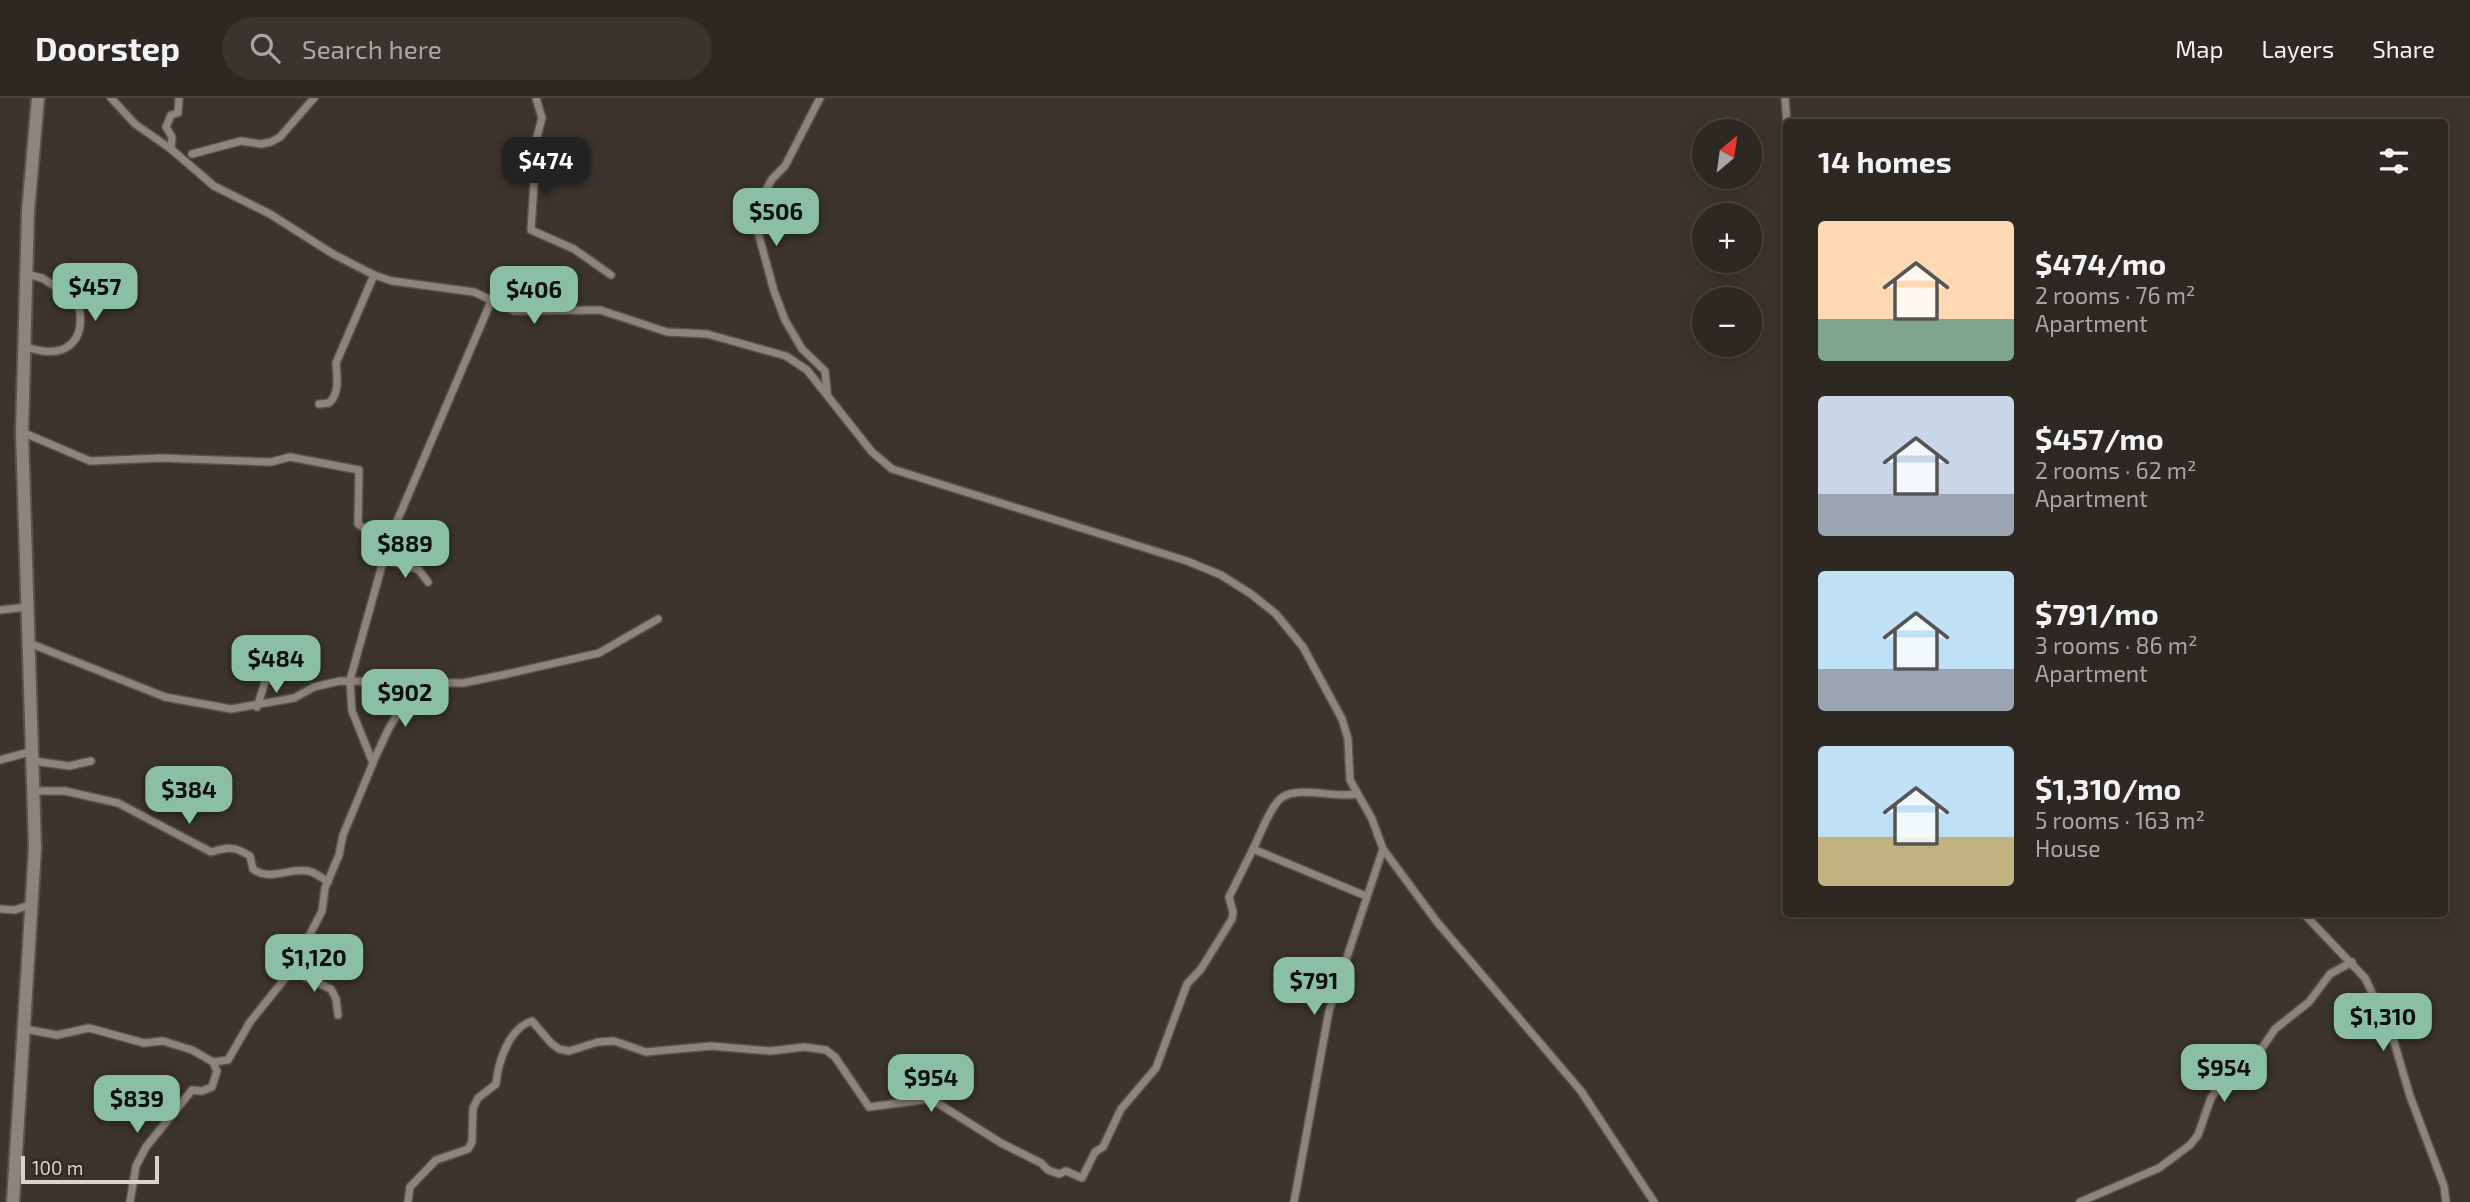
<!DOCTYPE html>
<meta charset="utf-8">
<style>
:root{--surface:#2e2822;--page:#3a342f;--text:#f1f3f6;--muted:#a7a6a5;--line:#494440;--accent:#8abfa5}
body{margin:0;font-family:"Exo 2",sans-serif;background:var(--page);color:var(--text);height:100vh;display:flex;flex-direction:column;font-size:26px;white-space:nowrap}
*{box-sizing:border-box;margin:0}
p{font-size:23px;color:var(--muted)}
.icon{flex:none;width:38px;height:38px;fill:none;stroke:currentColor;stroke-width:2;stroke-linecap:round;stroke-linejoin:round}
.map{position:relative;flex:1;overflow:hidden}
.details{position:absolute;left:1783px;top:21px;width:665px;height:798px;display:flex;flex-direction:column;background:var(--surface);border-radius:7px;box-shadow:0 4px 18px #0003,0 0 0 2px var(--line)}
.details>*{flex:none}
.needle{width:46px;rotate:29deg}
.fabs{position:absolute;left:1692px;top:21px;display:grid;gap:14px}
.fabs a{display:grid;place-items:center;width:70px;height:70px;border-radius:50%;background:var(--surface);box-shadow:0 4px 18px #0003,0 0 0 2px var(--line);font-size:35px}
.scale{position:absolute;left:21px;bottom:18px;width:138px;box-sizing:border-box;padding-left:7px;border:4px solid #d8d3ce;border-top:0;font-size:19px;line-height:24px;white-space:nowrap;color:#d8d3ce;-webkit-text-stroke:5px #332b24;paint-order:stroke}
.price{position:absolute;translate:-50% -60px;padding:0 16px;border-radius:14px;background:var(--accent);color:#111;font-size:23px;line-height:46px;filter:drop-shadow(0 2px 4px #0008)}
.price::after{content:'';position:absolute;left:50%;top:42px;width:21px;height:16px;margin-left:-10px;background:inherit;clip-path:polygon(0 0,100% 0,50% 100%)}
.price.selected{background:#222;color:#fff}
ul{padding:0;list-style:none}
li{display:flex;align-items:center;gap:21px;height:175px;padding:0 35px}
li span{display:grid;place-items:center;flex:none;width:196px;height:140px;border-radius:7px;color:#555}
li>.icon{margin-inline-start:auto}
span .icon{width:84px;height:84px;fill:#fffc;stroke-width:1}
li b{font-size:30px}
h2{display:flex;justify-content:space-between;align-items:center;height:84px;padding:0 35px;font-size:30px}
header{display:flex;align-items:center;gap:42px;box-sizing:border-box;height:98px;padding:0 35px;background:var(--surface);border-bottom:2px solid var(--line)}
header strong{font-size:33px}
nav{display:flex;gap:38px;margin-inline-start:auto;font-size:24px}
.search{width:490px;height:63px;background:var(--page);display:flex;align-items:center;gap:18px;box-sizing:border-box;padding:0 24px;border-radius:38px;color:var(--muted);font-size:26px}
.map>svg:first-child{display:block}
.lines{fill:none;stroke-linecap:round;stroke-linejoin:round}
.street-casing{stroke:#5a534d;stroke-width:10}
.secondary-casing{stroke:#5a534d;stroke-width:16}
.street{stroke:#8e847b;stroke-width:7}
.secondary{stroke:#8e847b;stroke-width:12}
</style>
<header>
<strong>Doorstep</strong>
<div class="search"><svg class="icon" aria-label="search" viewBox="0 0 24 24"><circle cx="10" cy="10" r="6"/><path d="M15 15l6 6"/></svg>Search here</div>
<nav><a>Map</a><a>Layers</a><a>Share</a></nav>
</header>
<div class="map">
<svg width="2470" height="1104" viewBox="0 0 2470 1104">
<rect width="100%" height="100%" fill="#3d352d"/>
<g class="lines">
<g class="street-casing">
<g id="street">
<path d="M111,0L135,26L171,51L214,88L270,116L333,156L374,177L392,183L474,194L514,213L600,212L667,234L707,236L786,258L807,272L872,354L892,371L1187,463L1221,477L1251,496L1276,516L1303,549L1342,621L1348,641L1350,682L1372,721L1383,751L1437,824L1581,993L1654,1104"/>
<path d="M536,0L542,20L537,39L531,132L574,151L611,177"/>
<path d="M820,0L785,68L772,81L753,116L774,193L785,222L802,251L825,273L827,294"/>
<path d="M1785,0L1787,26"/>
<path d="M171,51L172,39L166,29L171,17L178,15L179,0"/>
<path d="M192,56L241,43L261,46L271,44L280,39L314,0"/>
<path d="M24,248C64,263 88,246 78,203L42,180L26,176"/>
<path d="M319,306L329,305C340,295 337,279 336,265L374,177"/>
<path d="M22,334L90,363L161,360L271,364L290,359L359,372L358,426L379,441L387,451"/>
<path d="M383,461L419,472L428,484"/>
<path d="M0,512L28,509"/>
<path d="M29,545L165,599L231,611L294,600L314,589L340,583L463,585L507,576L599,555L658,521"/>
<path d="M257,609L268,575"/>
<path d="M0,662L33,653"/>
<path d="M34,663L69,668L91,663"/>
<path d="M373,664L389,630L417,585"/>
<path d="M34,693H65L118,705L211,754C228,749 234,748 250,758L253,771C271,784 289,769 308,773C315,774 322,780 328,784"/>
<path d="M1253,751C1261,735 1267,716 1278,703C1293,685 1333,701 1356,696"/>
<path d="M0,811L15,812L32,806"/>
<path d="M2304,816L2365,880L2392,937L2410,998L2444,1088L2446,1104"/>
<path d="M291,873L331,891L336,901L338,917"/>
<path d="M25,931L57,937L89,930L144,945L163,943L192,952L213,964L228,962L250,924L291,873L322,813L325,790L339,757L343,737L373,665L352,613L350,582L389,442L492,201"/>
<path d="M130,1104L136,1068L146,1049L192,992L202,993L212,989L217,973L213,964"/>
<path d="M408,1104L410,1089L436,1062L468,1051L472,1044L473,1010L478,1000L496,986C498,964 509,930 532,923L551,945L559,951L569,953L598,944L614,943L646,954L711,948L770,953L804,949L826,952L835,959L869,1009L931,1001L1001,1045L1041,1065L1048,1072L1059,1076L1066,1073L1082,1080L1095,1054L1103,1049L1121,1011L1156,970L1187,886L1201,871L1232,821L1233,814L1229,799L1253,751L1366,798"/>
<path d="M1294,1104L1329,913L1383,751"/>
<path d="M2080,1104L2159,1070L2190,1047L2198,1037L2211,1000L2219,989L2262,950L2275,931L2309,904L2330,876L2352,864"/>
</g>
</g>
<g class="secondary-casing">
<path id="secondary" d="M13,1104L35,750L22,334L28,114L38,0"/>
</g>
<use href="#street" class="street"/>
<use href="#secondary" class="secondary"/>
</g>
</svg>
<div class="fabs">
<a><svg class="needle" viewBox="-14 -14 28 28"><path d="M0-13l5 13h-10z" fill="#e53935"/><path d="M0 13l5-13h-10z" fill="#a7a6a5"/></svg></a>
<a>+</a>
<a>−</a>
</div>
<div class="scale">100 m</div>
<b class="price selected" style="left:546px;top:99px">$474</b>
<b class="price" style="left:776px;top:150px">$506</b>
<b class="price" style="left:95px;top:225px">$457</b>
<b class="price" style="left:534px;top:228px">$406</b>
<b class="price" style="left:405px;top:482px">$889</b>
<b class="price" style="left:276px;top:597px">$484</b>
<b class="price" style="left:405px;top:631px">$902</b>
<b class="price" style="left:189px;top:728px">$384</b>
<b class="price" style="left:314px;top:896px">$1,120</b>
<b class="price" style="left:1314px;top:919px">$791</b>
<b class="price" style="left:2383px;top:955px">$1,310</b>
<b class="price" style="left:2224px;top:1006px">$954</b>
<b class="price" style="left:931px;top:1016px">$954</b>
<b class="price" style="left:137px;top:1037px">$839</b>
<section class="details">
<h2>14 homes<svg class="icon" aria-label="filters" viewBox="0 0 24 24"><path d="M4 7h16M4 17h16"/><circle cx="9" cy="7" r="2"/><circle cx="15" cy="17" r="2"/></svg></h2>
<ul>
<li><span style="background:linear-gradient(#ffd9b3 70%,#7fa58c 0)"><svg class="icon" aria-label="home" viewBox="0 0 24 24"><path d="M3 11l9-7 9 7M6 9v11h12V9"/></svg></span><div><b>$474/mo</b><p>2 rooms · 76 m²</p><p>Apartment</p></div></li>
<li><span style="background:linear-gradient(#c9d6e8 70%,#9aa5b1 0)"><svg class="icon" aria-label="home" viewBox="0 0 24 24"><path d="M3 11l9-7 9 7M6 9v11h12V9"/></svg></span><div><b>$457/mo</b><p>2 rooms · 62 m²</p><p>Apartment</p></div></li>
<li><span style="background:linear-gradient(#bfe0f5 70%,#9aa5b1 0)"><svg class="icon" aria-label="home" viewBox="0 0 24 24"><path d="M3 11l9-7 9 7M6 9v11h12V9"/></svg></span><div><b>$791/mo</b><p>3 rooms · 86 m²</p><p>Apartment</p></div></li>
<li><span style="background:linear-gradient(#bfe0f5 65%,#c2b280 0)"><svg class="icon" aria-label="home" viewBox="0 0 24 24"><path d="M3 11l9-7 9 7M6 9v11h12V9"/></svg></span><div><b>$1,310/mo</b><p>5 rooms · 163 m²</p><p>House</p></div></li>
</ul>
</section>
</div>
